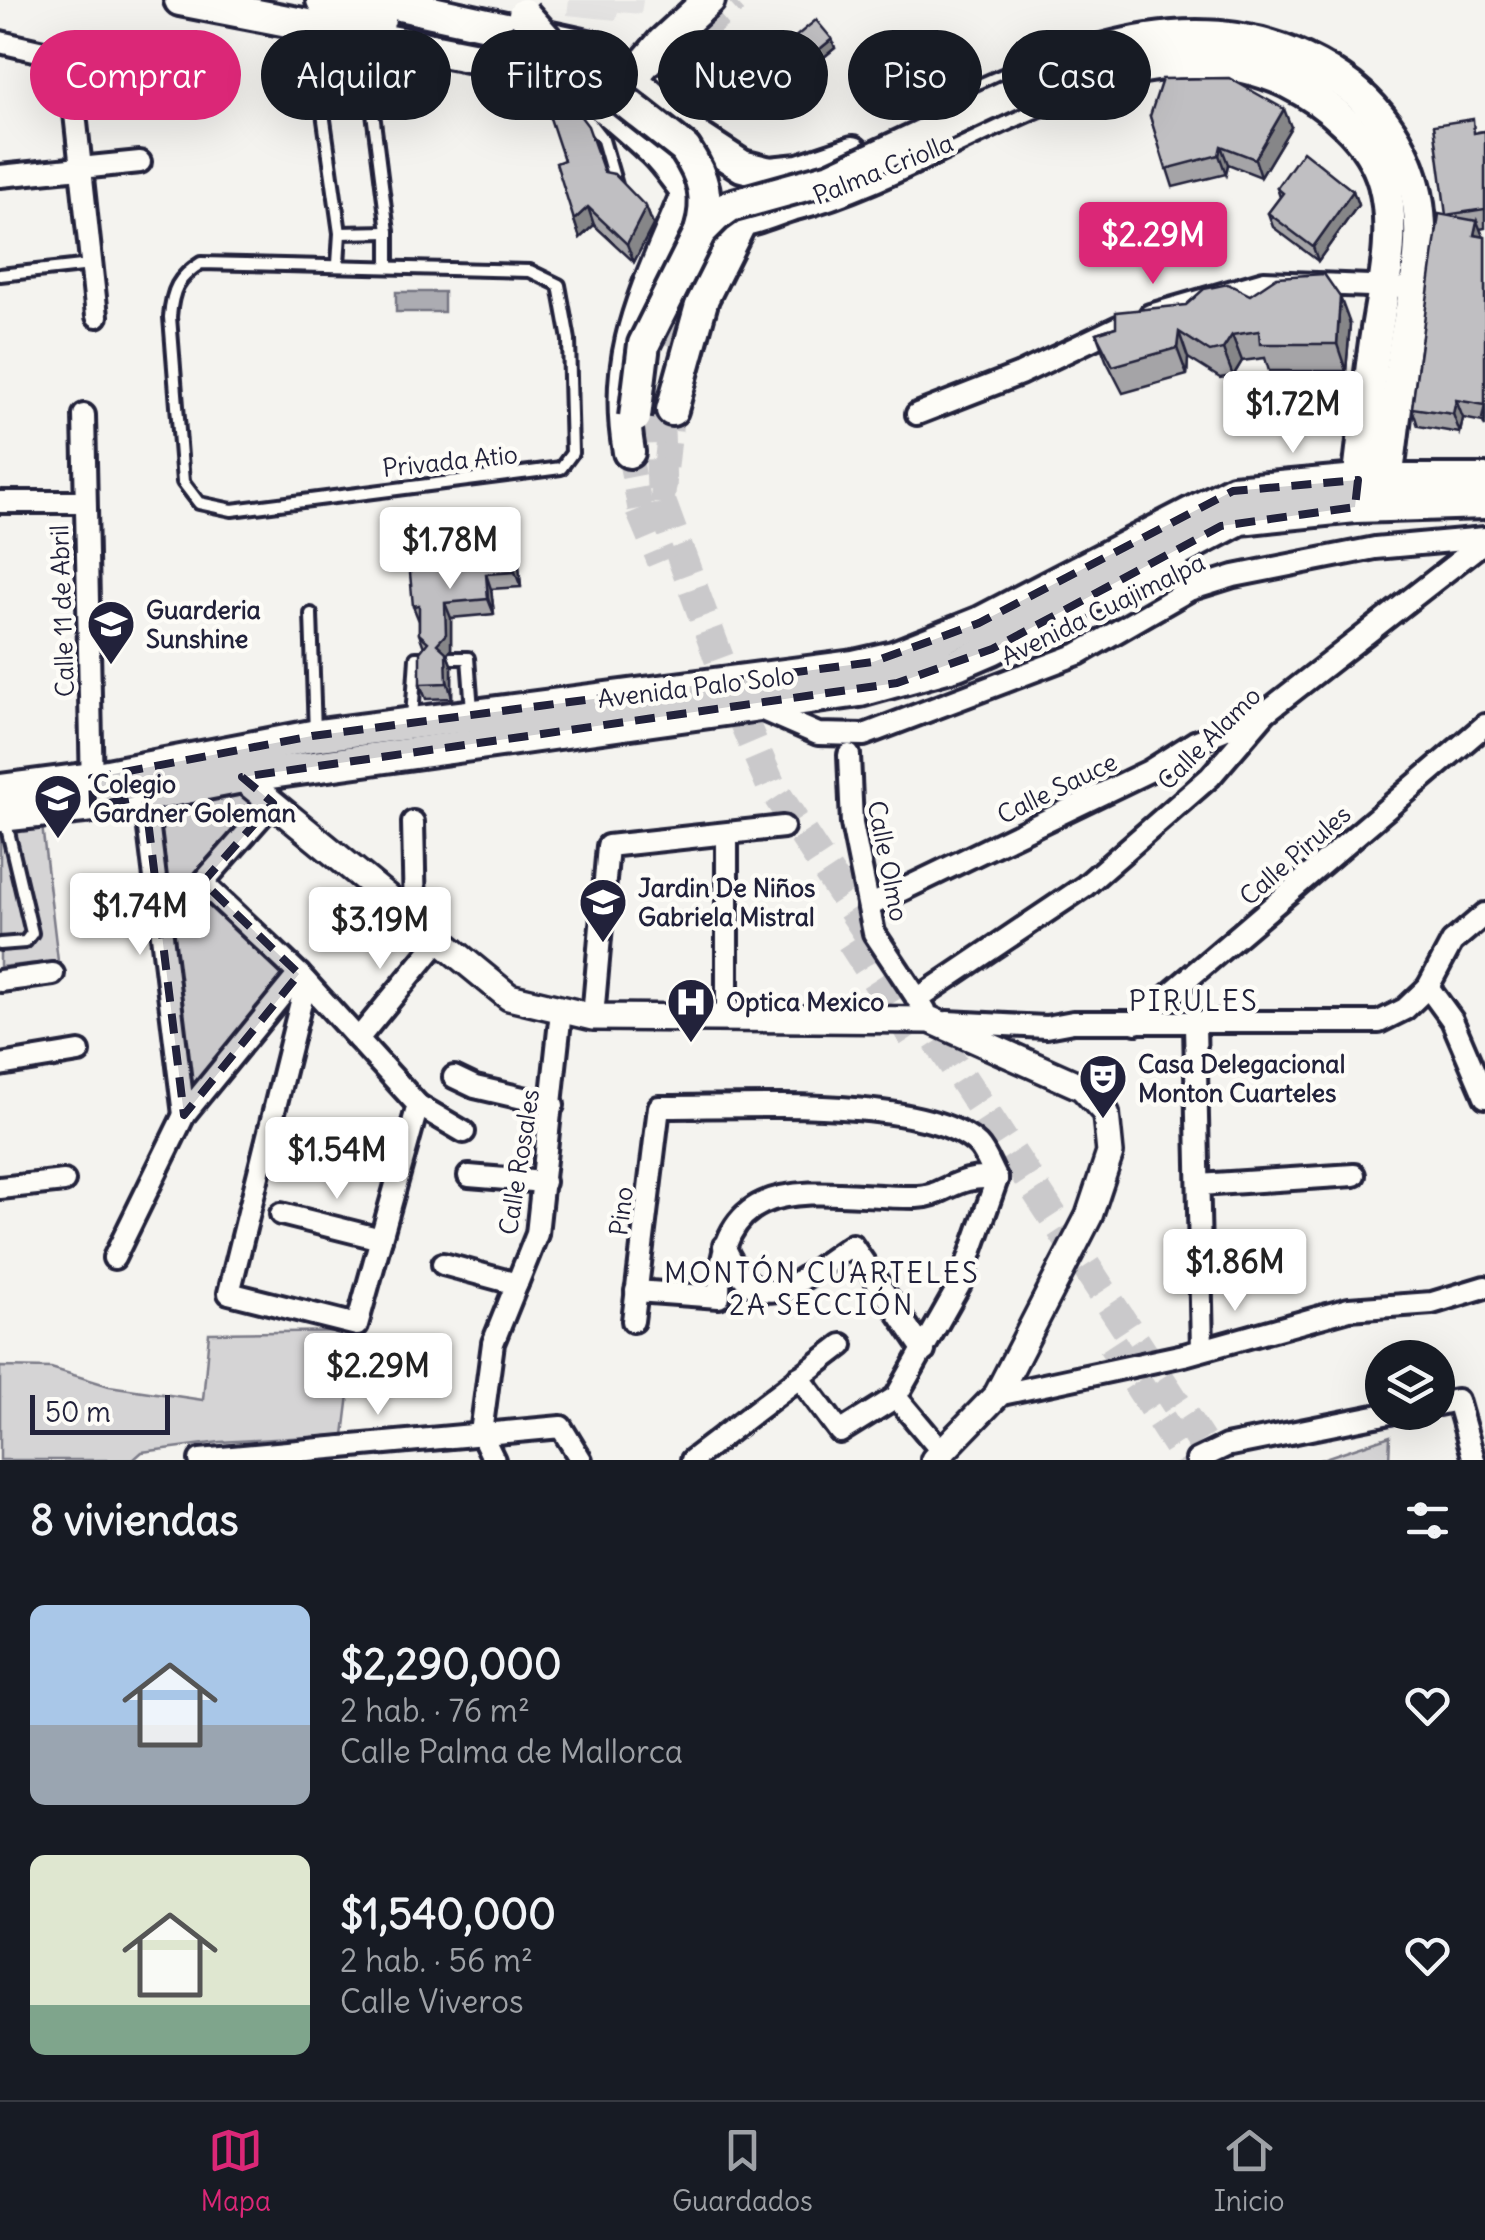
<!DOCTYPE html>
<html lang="es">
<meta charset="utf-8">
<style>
:root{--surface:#171b24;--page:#242831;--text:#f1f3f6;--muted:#9ea1a6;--line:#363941;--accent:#db2777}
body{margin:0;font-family:Delius,sans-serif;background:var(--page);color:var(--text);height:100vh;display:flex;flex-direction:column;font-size:38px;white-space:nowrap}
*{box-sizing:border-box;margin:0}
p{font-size:32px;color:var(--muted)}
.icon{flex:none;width:55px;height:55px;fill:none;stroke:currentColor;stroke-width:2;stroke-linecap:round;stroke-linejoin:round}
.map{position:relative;height:1460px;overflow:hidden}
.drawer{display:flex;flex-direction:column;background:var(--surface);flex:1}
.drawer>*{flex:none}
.guide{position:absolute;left:30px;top:30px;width:1425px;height:90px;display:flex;gap:20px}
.controls{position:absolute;left:1365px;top:1340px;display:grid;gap:20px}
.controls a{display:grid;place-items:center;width:90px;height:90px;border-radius:50%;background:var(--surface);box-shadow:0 10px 40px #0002;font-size:50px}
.scale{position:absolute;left:30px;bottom:25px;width:140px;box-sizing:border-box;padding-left:10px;border:5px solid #22223b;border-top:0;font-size:28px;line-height:35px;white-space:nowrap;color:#22223b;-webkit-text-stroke:8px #fdfcf7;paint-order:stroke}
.price{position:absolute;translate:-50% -85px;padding:0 22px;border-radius:10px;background:#fff;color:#222;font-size:32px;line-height:65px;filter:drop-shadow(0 2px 5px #0008)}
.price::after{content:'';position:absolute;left:50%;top:60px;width:30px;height:22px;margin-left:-15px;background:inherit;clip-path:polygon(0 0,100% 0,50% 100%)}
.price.on{background:var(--accent);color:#fff}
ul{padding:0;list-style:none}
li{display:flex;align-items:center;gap:30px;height:250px;padding:0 30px}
li span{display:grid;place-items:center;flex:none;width:280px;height:200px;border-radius:15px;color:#555}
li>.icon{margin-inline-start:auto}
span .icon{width:120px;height:120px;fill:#fffc;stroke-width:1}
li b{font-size:42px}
h2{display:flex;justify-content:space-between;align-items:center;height:120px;padding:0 30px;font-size:42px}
.tag{padding:0 35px;border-radius:45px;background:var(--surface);box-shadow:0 10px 40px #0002;font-size:35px;line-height:90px}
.tag.on{background:var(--accent);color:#fff}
.tab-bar{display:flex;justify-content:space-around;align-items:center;height:140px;border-top:2px solid var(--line);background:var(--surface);font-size:28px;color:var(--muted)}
.tab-bar a{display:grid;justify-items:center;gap:5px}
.tab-bar .on{color:var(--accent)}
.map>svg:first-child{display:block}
.built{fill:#e4e3e2}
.green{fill:#d5d4d5;stroke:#7c7b88;stroke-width:2.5}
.water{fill:#acacb2;stroke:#757582;stroke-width:2.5}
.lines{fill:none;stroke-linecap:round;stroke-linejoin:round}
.tertiary-tunnel{stroke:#cac9cb;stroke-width:25;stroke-dasharray:25 12;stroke-linecap:butt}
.secondary-tunnel{stroke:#cac9cb;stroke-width:30;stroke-dasharray:30 15;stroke-linecap:butt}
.service-casing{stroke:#22223b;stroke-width:18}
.minor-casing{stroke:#22223b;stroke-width:28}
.tertiary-casing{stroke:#22223b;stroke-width:32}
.secondary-casing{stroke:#22223b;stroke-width:38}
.service{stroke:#fdfcf7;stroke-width:10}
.minor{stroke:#fdfcf7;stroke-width:20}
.tertiary{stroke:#fdfcf7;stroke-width:25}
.secondary{stroke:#fdfcf7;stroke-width:30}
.secondary-bridge-casing{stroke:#22223b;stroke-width:38;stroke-linecap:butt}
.secondary-bridge{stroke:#fdfcf7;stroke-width:30}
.wall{fill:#a5a4a7;stroke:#22223b;stroke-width:2.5}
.shaded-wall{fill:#868688;stroke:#22223b;stroke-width:2.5}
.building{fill:#c0bfc2;stroke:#22223b;stroke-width:2.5}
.marked{fill:#22223b;fill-opacity:0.2;stroke:#22223b;stroke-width:8;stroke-dasharray:20 12;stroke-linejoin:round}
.labels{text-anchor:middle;stroke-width:9;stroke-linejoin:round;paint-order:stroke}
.street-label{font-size:25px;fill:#22223b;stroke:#fdfcf7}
.poi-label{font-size:25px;font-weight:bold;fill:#22223b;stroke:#fdfcf7;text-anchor:start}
.neighbourhood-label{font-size:28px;letter-spacing:2.5px;fill:#22223b;stroke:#fdfcf7}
</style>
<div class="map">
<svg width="1485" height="1460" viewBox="0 0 1485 1460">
<rect width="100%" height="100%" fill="#f4f3ef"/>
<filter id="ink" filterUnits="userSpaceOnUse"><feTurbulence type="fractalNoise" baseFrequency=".01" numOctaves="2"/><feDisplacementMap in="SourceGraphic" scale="20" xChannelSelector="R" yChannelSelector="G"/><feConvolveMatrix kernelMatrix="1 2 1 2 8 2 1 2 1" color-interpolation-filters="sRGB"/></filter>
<g filter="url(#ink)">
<path class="built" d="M569,0H643L641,14L618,12L616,20L567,15Z"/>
<g class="green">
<path d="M42,825L58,961L0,967V830Z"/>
<path d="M357,1331L344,1435L220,1442L142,1452L133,1460H0V1367L51,1368L109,1386L203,1400L209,1333Z"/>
<path d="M1390,1436L1389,1460H1319Z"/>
</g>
<rect class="water" x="396" y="292" width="48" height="20"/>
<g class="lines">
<g class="tertiary-tunnel">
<path d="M629,452L640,509"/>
<path d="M662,504L672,410"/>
</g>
<g class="secondary-tunnel">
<path d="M436,30L564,55"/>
<path d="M653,109C652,61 702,30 734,0"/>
<path d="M671,346L689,266"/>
<path d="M659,414L662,504L734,699L771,786L883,956"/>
<path d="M640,509L662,561"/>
<path d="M851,941L913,1037"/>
<path d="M913,1003L1213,1460"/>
<path d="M1112,1344L1187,1460"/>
</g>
<g class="service-casing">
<g id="service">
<path d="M311,28L340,233L338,264"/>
<path d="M364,41L388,232V267"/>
<path d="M587,97L581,112L603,140L616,185"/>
<path d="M340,233L388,232"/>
<path d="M201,263L530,271L559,285L569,340L572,453L561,468L232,510L199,503L183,482L170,317C172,290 178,277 201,263Z"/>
<path d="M0,275L91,265"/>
<path d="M311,614L315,733"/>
<path d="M451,658H468L472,710"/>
<path d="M412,718L416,658H425"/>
<path d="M0,944L25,942L32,933L5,819"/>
</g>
</g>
<g class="minor-casing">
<g id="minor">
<path d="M0,42L69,58L97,316"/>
<path d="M0,176L140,162"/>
<path d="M1150,315L1264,282L1396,287"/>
<path d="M917,414L1020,374L1118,327"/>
<path d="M84,415L92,789"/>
<path d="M0,502H84"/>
<path d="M756,707L818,734L864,735L1078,654L1189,590L1234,576L1375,548L1485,538"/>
<path d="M849,755L852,824L874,933L925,1010"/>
<path d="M145,796L184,1115"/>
<path d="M273,803L205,880L207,887L299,974L418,1105L464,1132"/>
<path d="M413,822L415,916"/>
<path d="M727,834V1017"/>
<path d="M869,906L1149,771L1195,742L1262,714"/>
<path d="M0,981L53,974"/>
<path d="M306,982L229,1293L357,1325L418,1105"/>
<path d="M1428,987L1452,1020L1485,1097"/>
<path d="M917,999L1085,886L1210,777L1266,712L1485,541"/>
<path d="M593,1017L608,846L783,827"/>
<path d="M947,1022L1046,1027L1073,1022H1379L1405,1009L1428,987L1452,942L1485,914"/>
<path d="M1136,1023L1485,725"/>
<path d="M1195,1025L1202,1349"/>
<path d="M358,1039L441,938"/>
<path d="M0,1065L79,1052"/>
<path d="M454,1077L475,1087L553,1105"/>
<path d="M469,1176L544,1182"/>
<path d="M1199,1185L1354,1175"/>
<path d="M0,1188L64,1181"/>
<path d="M281,1214L381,1239"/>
<path d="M724,1246C761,1327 797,1280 852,1245L924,1351"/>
<path d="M114,1258L184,1115L299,974"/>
<path d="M443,1264L517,1284"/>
<path d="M636,1291L719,1297C718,1162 823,1198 917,1197C944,1197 956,1173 997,1179"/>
<path d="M633,1321L659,1107C733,1108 926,1094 978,1145C986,1153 991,1169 997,1179"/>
<path d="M799,1377L840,1432L896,1397L960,1284L997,1179"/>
<path d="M997,1395L1184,1355L1349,1309L1432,1303L1485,1287"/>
<path d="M896,1397L943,1453"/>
<path d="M1438,1404L1457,1400L1474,1460"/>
<path d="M200,1460L561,1427L581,1460"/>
<path d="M494,1460L481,1433L493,1343L537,1234L561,1011"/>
<path d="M692,1460L842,1345"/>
<path d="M1197,1460L1226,1446L1395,1412"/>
</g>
</g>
<g class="tertiary-casing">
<path id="tertiary" d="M231,769L509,997L593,1017L931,1020L1082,1087L1106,1113L1110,1153L1089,1216L997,1395L934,1460"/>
</g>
<g class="secondary-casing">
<g id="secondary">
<path d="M180,0L544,71C585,88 622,121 654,151C683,179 691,215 737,220C754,221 778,208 795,204C945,166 1129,6 1287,82C1327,102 1372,138 1384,184C1398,237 1381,296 1374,349C1367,401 1362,454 1355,507"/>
<path d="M322,0L344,11L380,19"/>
<path d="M377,0L597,48L693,134L742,166L770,173L799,170L853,152"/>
<path d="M620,92L662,43L709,0"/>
<path d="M986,93C1108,39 1235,0 1351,88C1394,123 1418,171 1420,226C1422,266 1410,308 1404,347C1397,398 1391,448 1385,499"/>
<path d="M672,410L703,298L742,220"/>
<path d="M629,452C611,349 649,288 686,195"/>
<path d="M0,790L92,778L312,736L854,666L894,657L979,623L1233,491L1358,480H1485"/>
<path d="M0,816L93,806L242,777L860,691L957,664L992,649L1240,519L1355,507L1485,503"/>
</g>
</g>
<use href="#service" class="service"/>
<use href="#minor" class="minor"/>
<use href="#tertiary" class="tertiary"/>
<use href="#secondary" class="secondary"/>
<g class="secondary-bridge-casing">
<g id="secondary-bridge">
<path d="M524,14L548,41L685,149C704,178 710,198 700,232"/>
<path d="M635,417L644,344L700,232L716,216L730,206L831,178L1019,90"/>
</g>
</g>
<use href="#secondary-bridge" class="secondary-bridge"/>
</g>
<g class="wall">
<path d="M832,39L835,48L796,80L780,61L777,52Z"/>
<path d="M551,106L604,173L646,207L653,225L634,262L594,225L580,238L574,220L564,160Z"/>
<path d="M1150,116L1291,127L1261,177L1228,164L1226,174L1173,187Z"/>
<path d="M1485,131V228L1480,229L1483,236L1485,237V427L1483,422L1463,418L1460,433L1418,426L1412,408L1446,216L1478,132Z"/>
<path d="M1277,188L1353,191L1358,205L1318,261L1273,227L1268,213L1280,197Z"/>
<path d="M1250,295L1350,324L1346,371H1269L1265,358L1242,361L1233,376L1220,378L1188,358L1187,375L1123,393L1106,360L1096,333L1186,305Z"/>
<path d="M518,556L521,587L491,589L494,614L451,618V649L447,654L452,667V698L426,699L420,684L424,647L419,634V621L413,606Z"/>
</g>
<g class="shaded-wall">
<path d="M832,39L835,48L796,80L793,71Z"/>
<path d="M1284,109L1291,127L1261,177L1255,159Z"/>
<path d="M1221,146L1228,164L1226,174L1219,155Z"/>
<path d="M1353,191L1358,205L1318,261L1313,247Z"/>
<path d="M588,207L594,225L580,238L574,220Z"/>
<path d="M646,207L653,225L634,262L627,244Z"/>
<path d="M1477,221L1484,239L1474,235Z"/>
<path d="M1340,297L1350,324L1346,371L1337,344Z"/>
<path d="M1179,332L1188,358L1187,375L1177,348Z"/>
<path d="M1232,335L1242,361L1233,376L1223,349Z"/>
<path d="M1456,400L1463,418L1460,433L1453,414Z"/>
<path d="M512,542L518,556L521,587L515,572Z"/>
<path d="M486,574L491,589L494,614L488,599Z"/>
<path d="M445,603L451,618V649L447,654L452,667V698L437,644Z"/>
</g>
<g class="building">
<path d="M816,20L832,39L793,71L777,52Z"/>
<path d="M1229,78L1284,109L1255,159L1221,146L1219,155L1166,169L1150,116L1162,79Z"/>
<path d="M541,91L551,106L563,103L575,109L588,126L604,172L614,174L646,207L627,244L588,207L574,220L556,163L564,160Z"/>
<path d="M1473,119L1474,133L1485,131V209L1446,215L1434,125Z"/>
<path d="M1303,151L1353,191L1313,247L1268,213L1283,193L1277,188Z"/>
<path d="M1439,214L1477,221L1474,235L1485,237V420L1482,419L1485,405L1456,400L1453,414L1412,408Z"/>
<path d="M1324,274L1340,297L1337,344H1260L1259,331L1232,335L1223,349L1210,352L1179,332L1177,348L1113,366L1096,333L1116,327V312L1186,305L1204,289L1228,284L1250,295L1277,277Z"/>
<path d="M512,542L515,572L486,574L488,599L445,603L446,634L437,644L446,652L447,683L420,684V652L428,642L419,634V605L413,606L408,551Z"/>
</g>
</g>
<path class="marked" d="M1358,480L1355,507L1221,526L992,649L897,683L242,777L273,803L203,882L299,974L184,1115L145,796L93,806L92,778L312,736L873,662L979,623L1233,491Z"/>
<defs>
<g id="school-pin" transform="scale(2.5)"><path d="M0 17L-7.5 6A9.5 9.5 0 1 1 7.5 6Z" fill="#22223b" stroke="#fdfcf7"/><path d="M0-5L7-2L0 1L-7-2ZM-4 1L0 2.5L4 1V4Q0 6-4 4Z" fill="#fff"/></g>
<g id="hospital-pin" transform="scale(2.5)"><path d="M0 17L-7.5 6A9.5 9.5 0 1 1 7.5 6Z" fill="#22223b" stroke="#fdfcf7"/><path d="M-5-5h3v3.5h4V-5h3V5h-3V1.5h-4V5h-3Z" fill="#fff"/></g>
<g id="theatre-pin" transform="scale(2.5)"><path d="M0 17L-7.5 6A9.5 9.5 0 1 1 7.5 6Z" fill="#22223b" stroke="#fdfcf7"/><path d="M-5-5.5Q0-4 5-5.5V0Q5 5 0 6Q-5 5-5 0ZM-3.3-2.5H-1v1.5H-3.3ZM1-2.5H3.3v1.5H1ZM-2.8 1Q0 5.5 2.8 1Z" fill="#fff"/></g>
</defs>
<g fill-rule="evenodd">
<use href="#school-pin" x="111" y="624"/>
<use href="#school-pin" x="58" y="798"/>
<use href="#school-pin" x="603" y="902"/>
<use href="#hospital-pin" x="691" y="1002"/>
<use href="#theatre-pin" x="1103" y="1078"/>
</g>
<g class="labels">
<g class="street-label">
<text transform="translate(883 169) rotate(-22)" y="9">Palma Criolla</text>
<text transform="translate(450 461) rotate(-6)" y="9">Privada Atio</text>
<text transform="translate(1103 609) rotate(-26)" y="9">Avenida Cuajimalpa</text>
<text transform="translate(62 611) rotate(-92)" y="9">Calle 11 de Abril</text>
<text transform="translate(696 687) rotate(-7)" y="9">Avenida Palo Solo</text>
<text transform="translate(1209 738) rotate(-45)" y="9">Calle Alamo</text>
<text transform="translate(1057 788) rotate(-26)" y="9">Calle Sauce</text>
<text transform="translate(1295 855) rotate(-41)" y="9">Calle Pirules</text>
<text transform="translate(888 861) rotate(79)" y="9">Calle Olmo</text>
<text transform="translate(519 1162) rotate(-81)" y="9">Calle Rosales</text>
<text transform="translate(621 1211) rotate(-83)" y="9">Pino</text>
</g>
<g class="poi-label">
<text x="146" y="619">Guarderia<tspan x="146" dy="29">Sunshine</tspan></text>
<text x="93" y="793">Colegio<tspan x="93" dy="29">Gardner Goleman</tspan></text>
<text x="638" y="897">Jardin De Niños<tspan x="638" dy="29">Gabriela Mistral</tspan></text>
<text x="726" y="1011">Optica Mexico</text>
<text x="1138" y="1073">Casa Delegacional<tspan x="1138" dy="29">Monton Cuarteles</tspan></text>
</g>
<g class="neighbourhood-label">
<text x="1194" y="1011">PIRULES</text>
<text x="822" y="1283">MONTÓN CUARTELES<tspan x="822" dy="32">2A SECCIÓN</tspan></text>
</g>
</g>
</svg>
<div class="controls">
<a><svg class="icon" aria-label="layers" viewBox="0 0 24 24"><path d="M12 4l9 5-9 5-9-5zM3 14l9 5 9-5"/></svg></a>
</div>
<div class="scale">50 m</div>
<b class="price on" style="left:1153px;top:287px">$2.29M</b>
<b class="price" style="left:1293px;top:456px">$1.72M</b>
<b class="price" style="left:450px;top:592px">$1.78M</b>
<b class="price" style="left:140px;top:958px">$1.74M</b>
<b class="price" style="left:380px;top:972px">$3.19M</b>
<b class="price" style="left:337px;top:1202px">$1.54M</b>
<b class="price" style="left:1235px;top:1314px">$1.86M</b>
<b class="price" style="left:378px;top:1418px">$2.29M</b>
<div class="guide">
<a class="tag on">Comprar</a>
<a class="tag">Alquilar</a>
<a class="tag">Filtros</a>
<a class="tag">Nuevo</a>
<a class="tag">Piso</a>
<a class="tag">Casa</a>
</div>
</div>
<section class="drawer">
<h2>8 viviendas<svg class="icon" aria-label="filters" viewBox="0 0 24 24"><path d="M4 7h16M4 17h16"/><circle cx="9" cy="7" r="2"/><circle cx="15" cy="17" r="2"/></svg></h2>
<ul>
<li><span style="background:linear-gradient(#a9c7e8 60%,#9aa5b1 0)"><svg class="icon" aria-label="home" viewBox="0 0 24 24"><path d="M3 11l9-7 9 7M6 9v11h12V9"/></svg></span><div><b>$2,290,000</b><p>2 hab. · 76 m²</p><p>Calle Palma de Mallorca</p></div><svg class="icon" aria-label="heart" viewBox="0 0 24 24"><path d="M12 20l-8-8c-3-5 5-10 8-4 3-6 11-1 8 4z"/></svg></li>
<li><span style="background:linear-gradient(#dfe7d0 75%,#7fa58c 0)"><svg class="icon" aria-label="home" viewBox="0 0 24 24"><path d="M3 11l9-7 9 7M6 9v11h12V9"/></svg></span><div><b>$1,540,000</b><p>2 hab. · 56 m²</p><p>Calle Viveros</p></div><svg class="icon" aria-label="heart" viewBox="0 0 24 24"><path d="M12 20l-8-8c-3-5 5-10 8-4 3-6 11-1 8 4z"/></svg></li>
</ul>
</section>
<nav class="tab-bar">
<a class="on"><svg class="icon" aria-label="map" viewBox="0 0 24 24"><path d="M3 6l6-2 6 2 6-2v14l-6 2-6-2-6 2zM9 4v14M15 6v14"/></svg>Mapa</a>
<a><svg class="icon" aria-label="saved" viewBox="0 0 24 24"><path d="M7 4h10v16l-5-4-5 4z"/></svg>Guardados</a>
<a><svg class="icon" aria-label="home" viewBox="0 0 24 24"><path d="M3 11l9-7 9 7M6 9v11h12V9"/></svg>Inicio</a>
</nav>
